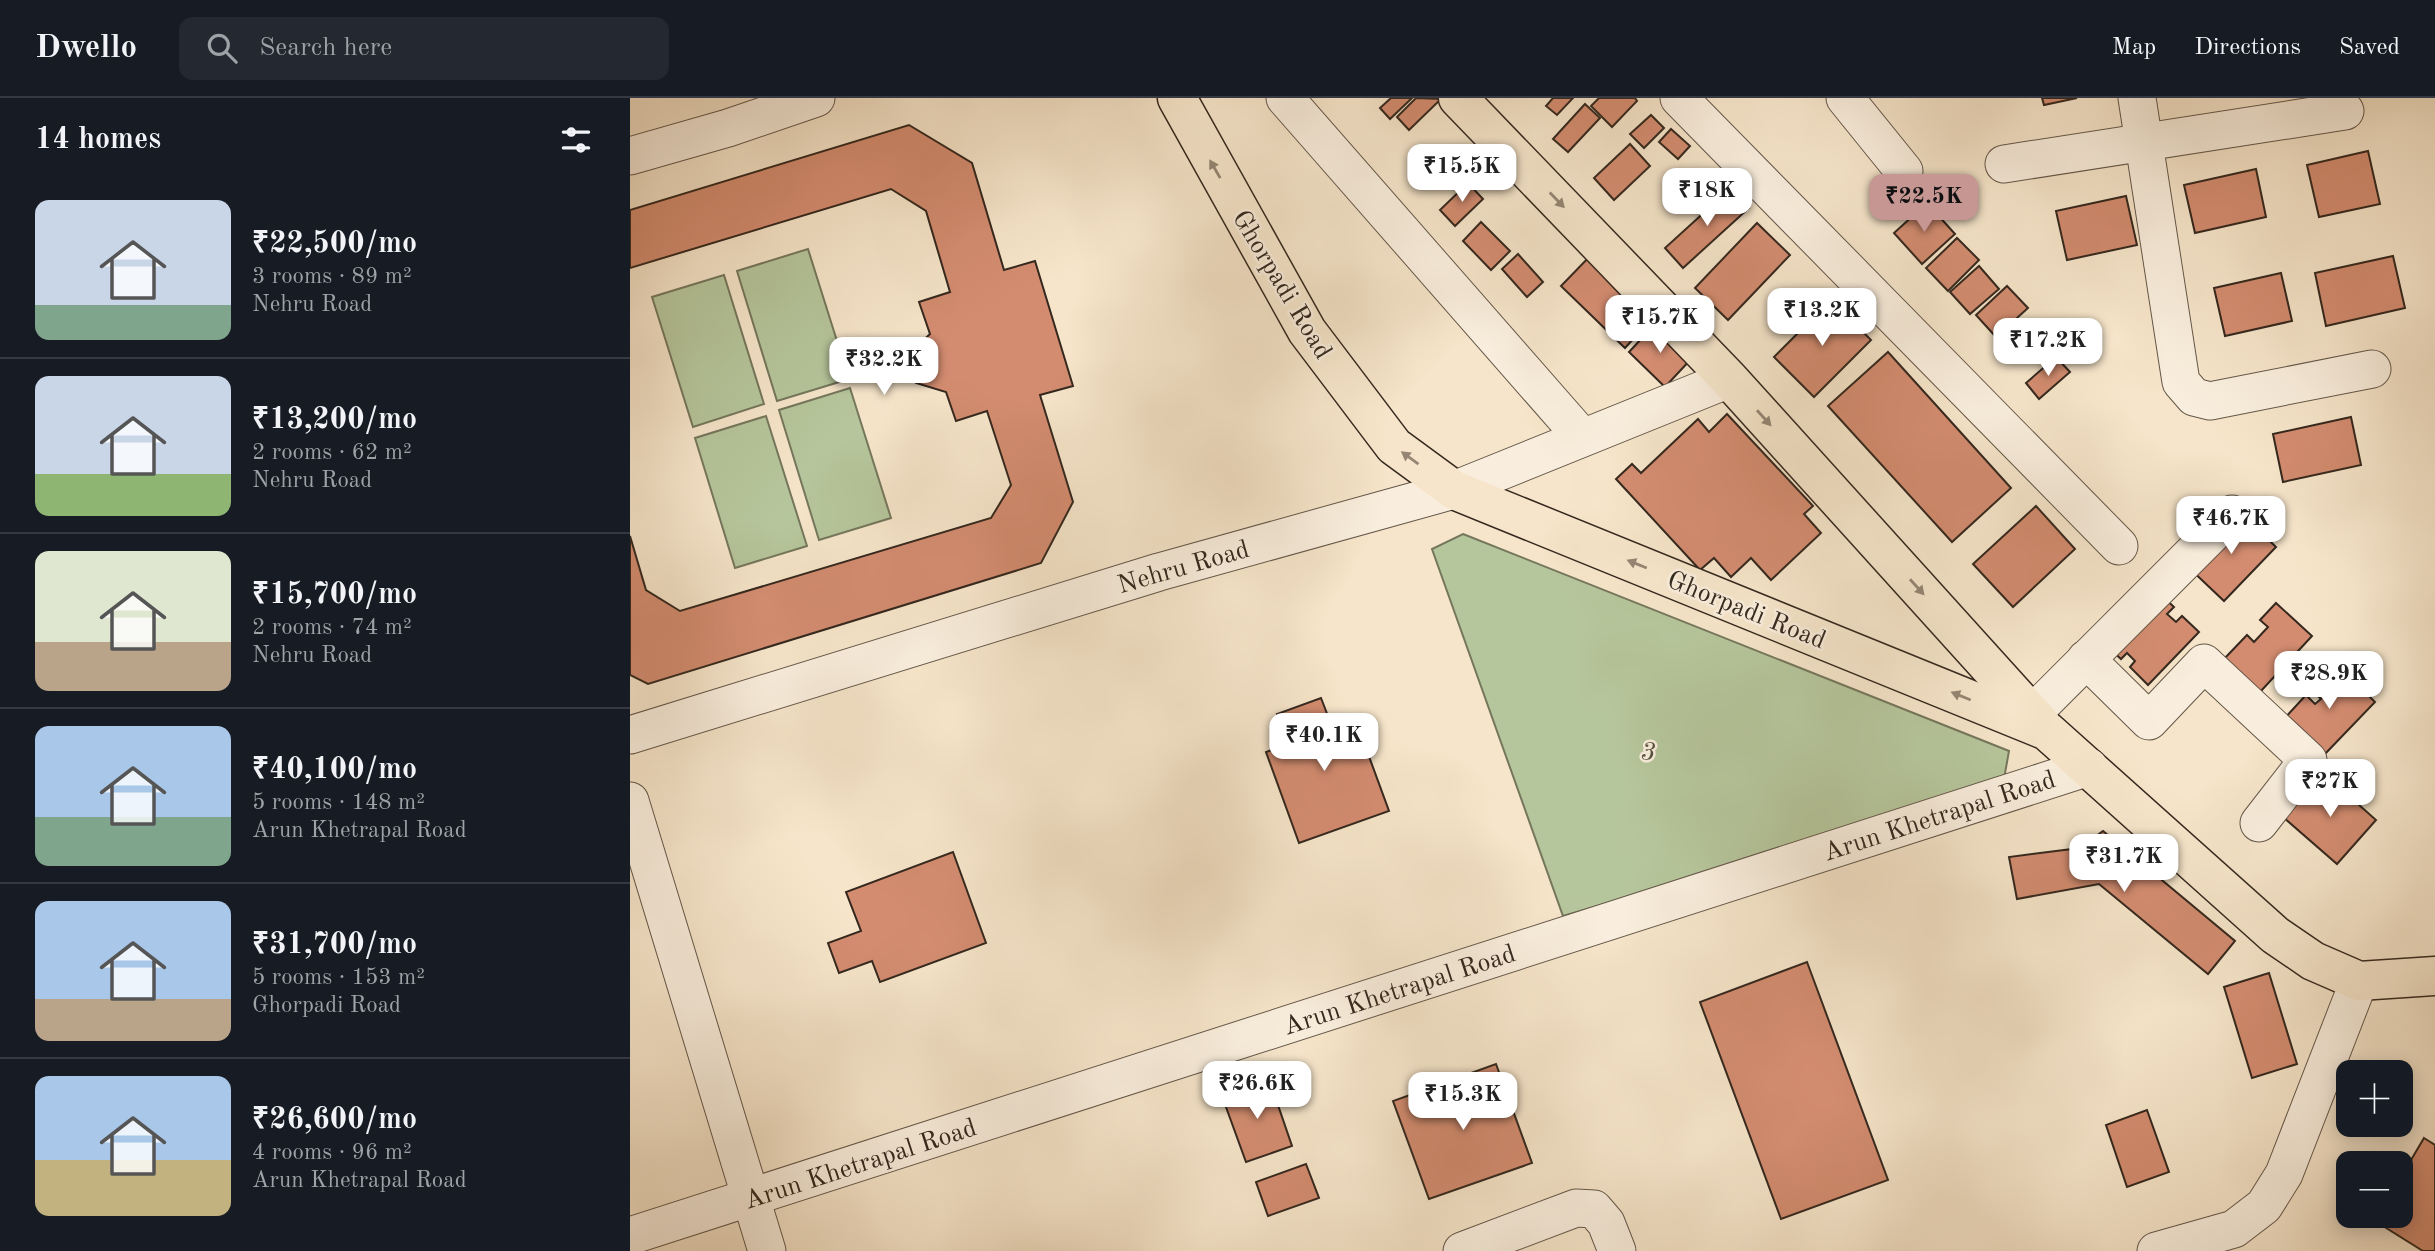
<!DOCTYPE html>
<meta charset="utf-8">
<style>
:root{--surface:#171b24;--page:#242831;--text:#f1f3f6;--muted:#9ea1a6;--line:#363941;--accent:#c59692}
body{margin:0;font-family:"Old Standard TT",serif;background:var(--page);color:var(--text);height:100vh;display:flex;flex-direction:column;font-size:26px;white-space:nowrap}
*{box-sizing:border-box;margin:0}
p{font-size:23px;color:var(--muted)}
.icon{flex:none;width:38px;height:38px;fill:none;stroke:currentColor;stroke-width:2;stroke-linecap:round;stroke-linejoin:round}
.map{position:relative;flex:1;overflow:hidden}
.side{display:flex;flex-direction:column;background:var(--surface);width:630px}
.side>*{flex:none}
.fabs{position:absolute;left:1706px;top:962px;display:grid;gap:14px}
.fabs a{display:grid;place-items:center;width:77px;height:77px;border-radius:14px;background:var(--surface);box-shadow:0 4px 18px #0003;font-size:35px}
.price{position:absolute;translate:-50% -60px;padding:0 16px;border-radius:14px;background:#fff;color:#222;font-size:23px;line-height:46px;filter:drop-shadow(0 2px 4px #0008)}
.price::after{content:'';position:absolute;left:50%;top:42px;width:21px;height:16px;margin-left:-10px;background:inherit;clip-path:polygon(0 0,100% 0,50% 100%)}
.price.active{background:var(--accent);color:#111}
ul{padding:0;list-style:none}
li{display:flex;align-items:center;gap:21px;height:175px;padding:0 35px}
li+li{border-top:2px solid var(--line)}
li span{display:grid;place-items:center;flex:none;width:196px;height:140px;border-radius:14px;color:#555}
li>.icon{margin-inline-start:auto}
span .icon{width:84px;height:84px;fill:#fffc;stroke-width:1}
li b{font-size:30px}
h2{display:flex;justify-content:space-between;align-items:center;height:84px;padding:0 35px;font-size:30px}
header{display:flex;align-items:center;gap:42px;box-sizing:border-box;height:98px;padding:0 35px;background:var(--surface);border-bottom:2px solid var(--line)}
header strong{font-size:33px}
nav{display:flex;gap:38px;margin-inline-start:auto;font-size:24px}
.search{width:490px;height:63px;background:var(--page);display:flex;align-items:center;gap:18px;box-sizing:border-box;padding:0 24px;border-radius:14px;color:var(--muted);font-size:26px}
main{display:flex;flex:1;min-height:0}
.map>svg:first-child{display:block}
.green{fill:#b6c69c;stroke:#75775d;stroke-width:2}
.building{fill:#d38c70;stroke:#34281e;stroke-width:2}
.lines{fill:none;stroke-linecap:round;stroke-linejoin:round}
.minor-casing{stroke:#645749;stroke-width:39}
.major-casing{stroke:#34281e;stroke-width:41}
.minor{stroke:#f9eedd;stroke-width:37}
.major{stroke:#f6e5ca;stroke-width:38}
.oneway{fill:#958674}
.labels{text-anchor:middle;stroke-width:5;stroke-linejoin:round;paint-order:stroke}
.street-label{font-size:26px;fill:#34281e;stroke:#f9eedd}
.park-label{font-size:26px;font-style:italic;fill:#54503e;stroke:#f9eedd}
</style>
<header>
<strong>Dwello</strong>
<div class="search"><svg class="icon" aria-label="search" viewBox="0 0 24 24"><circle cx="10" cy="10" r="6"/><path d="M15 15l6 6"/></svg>Search here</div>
<nav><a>Map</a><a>Directions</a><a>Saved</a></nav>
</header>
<main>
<section class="side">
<h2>14 homes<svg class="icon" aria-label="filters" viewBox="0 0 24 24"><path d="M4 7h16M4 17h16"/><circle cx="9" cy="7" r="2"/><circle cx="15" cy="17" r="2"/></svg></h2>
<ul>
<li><span style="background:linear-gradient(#c9d6e8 75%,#7fa58c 0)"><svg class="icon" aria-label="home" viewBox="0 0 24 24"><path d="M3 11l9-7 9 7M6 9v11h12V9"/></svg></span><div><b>₹22,500/mo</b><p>3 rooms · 89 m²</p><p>Nehru Road</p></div></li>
<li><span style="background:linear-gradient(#c9d6e8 70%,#8fb573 0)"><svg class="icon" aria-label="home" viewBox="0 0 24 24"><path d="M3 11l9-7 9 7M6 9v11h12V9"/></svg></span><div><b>₹13,200/mo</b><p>2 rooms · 62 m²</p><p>Nehru Road</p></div></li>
<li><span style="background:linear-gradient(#dfe7d0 65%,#b9a48a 0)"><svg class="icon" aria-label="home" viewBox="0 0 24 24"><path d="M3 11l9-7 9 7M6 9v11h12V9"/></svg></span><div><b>₹15,700/mo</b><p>2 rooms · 74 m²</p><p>Nehru Road</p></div></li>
<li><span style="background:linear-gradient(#a9c7e8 65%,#7fa58c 0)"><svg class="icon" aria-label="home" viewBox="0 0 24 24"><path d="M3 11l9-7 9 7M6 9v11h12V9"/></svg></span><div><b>₹40,100/mo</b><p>5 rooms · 148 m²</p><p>Arun Khetrapal Road</p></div></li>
<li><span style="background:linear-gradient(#a9c7e8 70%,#b9a48a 0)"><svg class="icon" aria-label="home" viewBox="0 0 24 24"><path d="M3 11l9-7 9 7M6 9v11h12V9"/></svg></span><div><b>₹31,700/mo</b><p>5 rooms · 153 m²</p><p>Ghorpadi Road</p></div></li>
<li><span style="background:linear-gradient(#a9c7e8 60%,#c2b280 0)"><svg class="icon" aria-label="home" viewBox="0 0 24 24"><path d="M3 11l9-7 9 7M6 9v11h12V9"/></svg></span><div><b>₹26,600/mo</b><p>4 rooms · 96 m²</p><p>Arun Khetrapal Road</p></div></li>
</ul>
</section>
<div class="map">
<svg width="1805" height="1153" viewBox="0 0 1805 1153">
<rect width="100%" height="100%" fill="#f6e5ca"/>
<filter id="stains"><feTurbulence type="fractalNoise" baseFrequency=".00286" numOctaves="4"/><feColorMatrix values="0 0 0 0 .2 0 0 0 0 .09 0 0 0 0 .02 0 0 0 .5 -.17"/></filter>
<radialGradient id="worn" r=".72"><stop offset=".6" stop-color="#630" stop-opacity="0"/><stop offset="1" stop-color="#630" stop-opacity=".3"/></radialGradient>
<g class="green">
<path d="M178,151L219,281L147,303L107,173Z"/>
<path d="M94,177L134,306L63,329L22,199Z"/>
<path d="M220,290L261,420L189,442L149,312Z"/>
<path d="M136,318L177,448L105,470L65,340Z"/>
<path d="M833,436L1379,653L1372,692L933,818L802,451Z"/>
</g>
<g class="building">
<path d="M761,0H782L760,21L750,10Z"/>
<path d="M786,0L811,1L779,32L767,19Z"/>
<path d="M923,0H943L927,17L916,8Z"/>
<path d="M969,0H1005L1007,3L982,29L961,8Z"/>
<path d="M1412,0H1447L1414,7Z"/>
<path d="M955,6L970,20L938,54L923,41Z"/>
<path d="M1021,17L1034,30L1014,50L1000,36Z"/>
<path d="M279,27L342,65L374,172L405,163L443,288L410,297L443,404L411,465L18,586L0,577V438L16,492L50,513L361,420L381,387L357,313L326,323L316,294L286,285L279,265L287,248L300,236L289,204L320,194L296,113L261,91L0,170V112Z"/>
<path d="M1041,31L1060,48L1048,61L1029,44Z"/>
<path d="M1000,46L1020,68L984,102L964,80Z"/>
<path d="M859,51L877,67L856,90L838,73Z"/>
<path d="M1738,53L1750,106L1689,119L1677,67Z"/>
<path d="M1626,71L1636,119L1565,135L1554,87Z"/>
<path d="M838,85L853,101L825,128L810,112Z"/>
<path d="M1101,90L1119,110L1053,170L1035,150Z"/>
<path d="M1496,98L1507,147L1437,162L1426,113Z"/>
<path d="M1297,105L1325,136L1292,166L1264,135Z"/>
<path d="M851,124L880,153L861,172L833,143Z"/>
<path d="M1127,125L1160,157L1098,222L1065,190Z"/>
<path d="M1327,140L1349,162L1318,193L1296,170Z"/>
<path d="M888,156L913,184L897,199L872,171Z"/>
<path d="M962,156L1025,217L995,250L931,188Z"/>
<path d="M1763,158L1775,210L1696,228L1685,175Z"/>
<path d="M1349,168L1369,191L1340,216L1320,194Z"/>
<path d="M1651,175L1662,223L1595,238L1584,190Z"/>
<path d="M1377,188L1398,210L1366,239L1346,217Z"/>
<path d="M1201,202L1241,242L1184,299L1144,259Z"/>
<path d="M1026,225L1062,260L1035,289L999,254Z"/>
<path d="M1258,254L1381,390L1322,444L1198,308Z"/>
<path d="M1426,259L1440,274L1409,301L1396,285Z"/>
<path d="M1097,316L1183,408L1174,416L1191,435L1141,482L1121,460L1101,479L1084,460L1070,472L986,381L1002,366L1011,375L1068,321L1079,334Z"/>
<path d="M1721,319L1731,367L1653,384L1643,336Z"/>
<path d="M1406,408L1445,451L1383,509L1343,466Z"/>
<path d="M1609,413L1646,449L1594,503L1556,467Z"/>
<path d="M1529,495L1544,509L1537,516L1546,524L1552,518L1569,534L1518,587L1500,569L1505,563L1497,555L1491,561L1478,549Z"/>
<path d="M1646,505L1682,538L1630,594L1594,561L1617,537L1624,544L1638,529L1630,522Z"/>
<path d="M1706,566L1723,582L1716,589L1723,596L1730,589L1745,604L1693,658L1654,621L1676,597L1685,606L1691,601L1682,592Z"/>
<path d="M691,600L703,631L726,623L759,713L669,745L636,654L658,646L647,616Z"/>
<path d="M1692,674L1746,722L1707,766L1653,719L1670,700L1676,706L1681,700L1675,694Z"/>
<path d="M1473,733L1605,843L1578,876L1469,786L1387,801L1379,759L1450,750Z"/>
<path d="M323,754L356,845L250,884L242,863L209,875L198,845L231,833L216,794Z"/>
<path d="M1177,864L1258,1082L1151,1121L1070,904Z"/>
<path d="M1639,875L1667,966L1622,980L1594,889Z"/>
<path d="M866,966L902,1065L799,1101L763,1003Z"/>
<path d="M639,981L662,1048L616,1064L592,998Z"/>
<path d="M1517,1012L1539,1074L1497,1089L1476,1027Z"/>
<path d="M1794,1040L1805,1047V1153H1793L1745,1123L1748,1118H1771V1079Z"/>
<path d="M676,1066L689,1100L638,1118L626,1084Z"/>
</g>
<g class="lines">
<g class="minor-casing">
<g id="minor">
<path d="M655,0L952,339"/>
<path d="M1049,0L1489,448"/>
<path d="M1215,0L1274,73"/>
<path d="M1507,0L1551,284L1564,299L1580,303L1742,271"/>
<path d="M0,58L98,30L186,0"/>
<path d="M1374,66L1715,13"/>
<path d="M1456,561L1519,623L1574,565L1678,662L1629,725"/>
<path d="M1402,616L1602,416"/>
<path d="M0,637L529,474L824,392L1099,281"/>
<path d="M0,703L137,1153"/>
<path d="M0,1138L1459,669"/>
<path d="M832,1153L946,1110L964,1111L976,1125L987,1153"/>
<path d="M1526,1153L1604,1131L1634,1108L1654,1076L1729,883"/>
</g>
</g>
<g class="major-casing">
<g id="major">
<path d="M547,0L677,233L764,348L824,392L1417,633L1645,837L1683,863L1729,883L1805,878"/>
<path d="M828,0L1099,281L1411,626"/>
</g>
</g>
<use href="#minor" class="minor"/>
<use href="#major" class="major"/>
</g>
<defs><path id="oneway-solid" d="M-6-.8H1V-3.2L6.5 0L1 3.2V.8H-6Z" transform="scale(1.75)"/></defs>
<g class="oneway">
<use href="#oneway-solid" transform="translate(585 71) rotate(-120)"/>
<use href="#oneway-solid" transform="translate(927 102) rotate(46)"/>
<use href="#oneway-solid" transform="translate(1134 320) rotate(48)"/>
<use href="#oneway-solid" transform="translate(780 360) rotate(-144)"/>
<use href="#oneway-solid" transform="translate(1007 466) rotate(-158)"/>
<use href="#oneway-solid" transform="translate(1287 489) rotate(48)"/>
<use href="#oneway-solid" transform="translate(1331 598) rotate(-158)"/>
</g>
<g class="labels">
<g class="street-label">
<text transform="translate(653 186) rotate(59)" y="9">Ghorpadi Road</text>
<text transform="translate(553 468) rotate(-16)" y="9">Nehru Road</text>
<text transform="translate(1117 511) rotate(22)" y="9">Ghorpadi Road</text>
<text transform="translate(1309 717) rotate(-18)" y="9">Arun Khetrapal Road</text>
<text transform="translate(769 891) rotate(-18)" y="9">Arun Khetrapal Road</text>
<text transform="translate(230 1065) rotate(-18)" y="9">Arun Khetrapal Road</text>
</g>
<g class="park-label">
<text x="1018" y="662">3</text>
</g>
</g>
<rect width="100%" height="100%" filter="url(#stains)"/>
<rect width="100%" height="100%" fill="url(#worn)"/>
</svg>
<div class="fabs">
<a>+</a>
<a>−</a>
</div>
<b class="price" style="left:832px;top:106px">₹15.5K</b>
<b class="price" style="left:1077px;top:130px">₹18K</b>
<b class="price active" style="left:1294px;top:136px">₹22.5K</b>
<b class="price" style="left:1192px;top:250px">₹13.2K</b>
<b class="price" style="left:1030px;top:257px">₹15.7K</b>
<b class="price" style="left:1418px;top:280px">₹17.2K</b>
<b class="price" style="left:254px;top:299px">₹32.2K</b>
<b class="price" style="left:1601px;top:458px">₹46.7K</b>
<b class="price" style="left:1699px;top:613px">₹28.9K</b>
<b class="price" style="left:694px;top:675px">₹40.1K</b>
<b class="price" style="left:1700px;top:721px">₹27K</b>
<b class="price" style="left:1494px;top:796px">₹31.7K</b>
<b class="price" style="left:627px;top:1023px">₹26.6K</b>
<b class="price" style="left:833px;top:1034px">₹15.3K</b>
</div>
</main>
